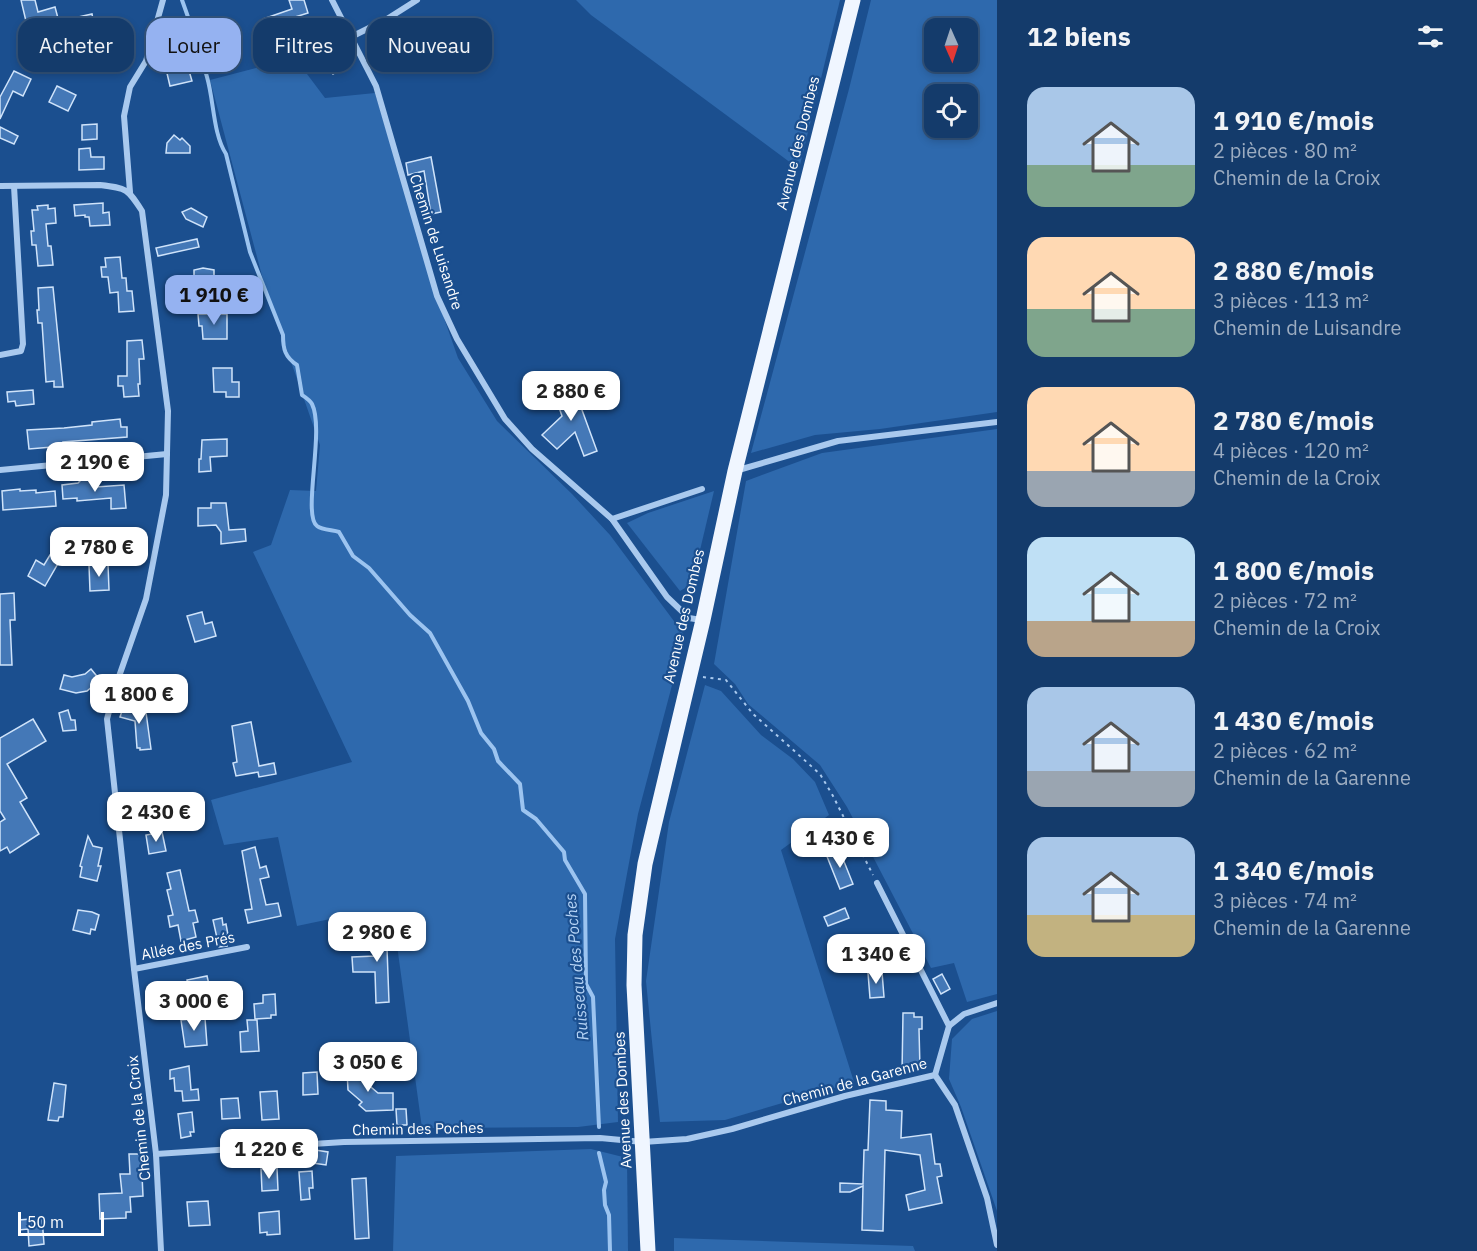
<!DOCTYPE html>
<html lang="fr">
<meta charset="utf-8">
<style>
:root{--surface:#143b6b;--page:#214673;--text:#f1f3f6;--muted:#9dadc1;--line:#33557e;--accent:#95b2f1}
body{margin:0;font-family:"IBM Plex Sans",sans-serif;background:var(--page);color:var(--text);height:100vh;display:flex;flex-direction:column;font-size:22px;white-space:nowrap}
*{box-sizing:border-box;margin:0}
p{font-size:20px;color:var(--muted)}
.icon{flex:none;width:33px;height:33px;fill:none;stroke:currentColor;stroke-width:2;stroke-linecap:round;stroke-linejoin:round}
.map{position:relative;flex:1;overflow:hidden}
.side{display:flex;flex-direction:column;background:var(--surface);width:480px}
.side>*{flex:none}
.banner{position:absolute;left:18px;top:18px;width:570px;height:54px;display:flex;gap:12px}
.needle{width:39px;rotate:177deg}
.controls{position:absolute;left:924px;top:18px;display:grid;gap:12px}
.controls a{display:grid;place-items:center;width:54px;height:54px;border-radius:12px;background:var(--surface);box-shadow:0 3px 9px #0003,0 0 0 2px var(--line);font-size:30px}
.scale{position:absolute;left:18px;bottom:15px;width:86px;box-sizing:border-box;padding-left:6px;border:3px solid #fff;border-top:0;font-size:16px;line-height:21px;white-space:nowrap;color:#fff;-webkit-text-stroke:4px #1b4f8f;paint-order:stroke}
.price{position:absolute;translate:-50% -51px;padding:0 14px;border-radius:12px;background:#fff;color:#222;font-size:20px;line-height:39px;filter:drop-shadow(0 2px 3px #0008)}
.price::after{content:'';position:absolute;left:50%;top:36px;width:18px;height:14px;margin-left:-9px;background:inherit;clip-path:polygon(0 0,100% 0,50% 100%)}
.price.selected{background:var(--accent);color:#111}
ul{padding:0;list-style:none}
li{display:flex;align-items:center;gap:18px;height:150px;padding:0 30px}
li span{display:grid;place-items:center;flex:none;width:168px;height:120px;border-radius:18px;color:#555}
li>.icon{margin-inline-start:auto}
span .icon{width:72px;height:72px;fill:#fffc;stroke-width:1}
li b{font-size:26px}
h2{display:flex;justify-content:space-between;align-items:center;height:72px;padding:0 30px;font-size:26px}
.tag{padding:0 21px;border-radius:18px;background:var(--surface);box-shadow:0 3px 9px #0003,0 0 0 2px var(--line);font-size:21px;line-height:54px}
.tag.selected{background:var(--accent);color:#111}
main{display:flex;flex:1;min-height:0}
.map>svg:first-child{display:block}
.green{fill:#2e69ad;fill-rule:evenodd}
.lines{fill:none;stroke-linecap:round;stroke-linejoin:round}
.stream{stroke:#9cc4f0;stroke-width:4}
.building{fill:#4478b7;stroke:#cfe3fa;stroke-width:1.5}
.path{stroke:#a9c9ee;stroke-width:2;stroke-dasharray:3 4.5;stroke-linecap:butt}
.street{stroke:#a9c9ee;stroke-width:6}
.primary{stroke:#f0f6ff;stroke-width:15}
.labels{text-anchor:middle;stroke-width:4.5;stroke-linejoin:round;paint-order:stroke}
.street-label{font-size:15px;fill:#fff;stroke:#1b4f8f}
.water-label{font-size:16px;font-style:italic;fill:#b5d3f5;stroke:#1b4f8f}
</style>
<main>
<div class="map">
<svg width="997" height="1251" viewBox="0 0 997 1251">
<rect width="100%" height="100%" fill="#1b4f8f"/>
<g class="green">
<path d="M576,0H840L799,169L591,15Z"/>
<path d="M871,0H997V412L880,429L815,435L751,453L849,89ZM934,28H968V62H934ZM968,94V128H934V94Z"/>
<path d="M295,58L325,98L375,93L437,298L458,358L497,421L572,494L610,535L685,636L638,814L615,939L618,1122L578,1127L422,1128L393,916L335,918L297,926L278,837L224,845L211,800L352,762L253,552L271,545L290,490L316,491L320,445L265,287L210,80Z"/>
<path d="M997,429V994L967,1002L954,963L931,968L847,807L820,765L748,704L735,684L714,664L746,481L822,453Z"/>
<path d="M714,491L692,584L680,591L627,523L648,513Z"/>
<path d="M705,685L721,691L761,735L793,759L815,782L829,815L781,850L854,1082L725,1120L660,1122L646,981L669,822Z"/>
<path d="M997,1011V1211L961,1107L949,1079L952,1039L972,1019Z"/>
<path d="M591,1149L627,1158L628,1251H393L396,1156Z"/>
<path d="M674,1238L913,1246L915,1251H674Z"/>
</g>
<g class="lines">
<g class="stream">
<path d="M182,0C191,25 200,51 207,77C214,101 213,134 226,154L250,252L283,335C283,349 285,357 297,365L302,395C305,397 310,400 312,404C325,430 302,515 317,526C322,530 333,530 339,532L353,556L369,568L410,615L430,633L468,701L481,733L494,749L498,761L520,784L523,810L536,819L564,852L565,860L585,894L586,984L593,997L599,1127"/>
<path d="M599,1153L606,1182L604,1190L605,1205L609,1215L610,1251"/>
</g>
</g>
<g class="building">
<path d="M21,0H35L38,12L55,7L59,22L41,26L47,52L34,55Z"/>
<path d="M289,0H304L308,13L266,26L263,19L292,9Z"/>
<path d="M92,14L95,29L101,33L102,38L97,46L85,49L78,17Z"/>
<path d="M325,30L344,68L333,74L330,68L327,70L311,38Z"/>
<path d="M187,64L192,81L170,86L166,69Z"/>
<path d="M14,71L31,79L23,96L13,91L0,119V97Z"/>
<path d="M57,86L76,95L68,111L49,102Z"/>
<path d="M97,124V139L82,140V125Z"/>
<path d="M0,127L18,136L14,144L0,138Z"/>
<path d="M174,135L180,140L182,138L190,146V153H166L167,143Z"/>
<path d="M90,148L91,157H104V169L79,170V149Z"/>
<path d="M431,157L441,212L431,214L424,171L408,175L406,163Z"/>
<path d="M103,203V213L109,212L110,225L90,226L89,217H85V215L75,216L74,205Z"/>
<path d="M48,205V209L55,208L56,223L46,224L48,246H51L53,265L38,266L36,245H32L31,231H34L32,210H38L37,206Z"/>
<path d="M191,208L207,217L203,227L186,219L182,212Z"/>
<path d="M197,239L199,247L158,256L156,248Z"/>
<path d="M120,257L122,278H126L127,291H132L134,311L119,312L118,292L110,293L108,277H102L101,267H106L105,258Z"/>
<path d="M203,268L214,270V285L194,282V270Z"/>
<path d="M53,287L63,387H54V381L46,382L42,323H38L37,310H39L38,288Z"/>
<path d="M198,314H227V339H203L202,326H199Z"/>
<path d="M142,340L144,359H139L140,384H138L139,396L124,397L123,386H118V376H127V341Z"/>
<path d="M213,368H232V382H239V397H226V392H214Z"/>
<path d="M578,384L582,397L578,399L597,451L584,456L575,432L557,449L542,435L562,416L554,393Z"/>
<path d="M33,390L34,404L16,406L15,401L8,402L7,392Z"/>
<path d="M120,419L121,427H127V437L63,442L64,446L29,449L27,430L64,428L92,425V422Z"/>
<path d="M227,439V456L210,457L211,471L199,472V459H201L202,440Z"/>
<path d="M95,477L96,487L124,485L126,508L111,509V498L77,501V498L63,499L62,485L78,483L82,479Z"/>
<path d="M20,489V491L36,490V493L55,491L56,506L3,510L2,491Z"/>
<path d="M211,503H226L229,530L245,529L246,541L221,544V532L216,525L198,526V508H211Z"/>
<path d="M50,555L60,560L45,586L28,576L36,560L44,565Z"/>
<path d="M108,564L109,590L90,591L89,565Z"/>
<path d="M14,593L15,620H10L12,665H0V594Z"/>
<path d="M202,612L205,624L212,622L216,636L195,642L187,616Z"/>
<path d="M91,669L100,680L87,691L76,693L60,689L64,675L72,677L85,674Z"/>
<path d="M145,705L151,749L140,750V748H137L135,721L120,717L123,708Z"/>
<path d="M68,710L71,720H75L76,730L63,731L59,713Z"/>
<path d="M33,719L46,741L7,764L27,798L20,802L39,834L10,853L7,847L0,851V822L5,819L0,811V738Z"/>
<path d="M251,722L259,766L274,763L276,774L259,777L258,772L236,776L233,763L237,762L232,726Z"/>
<path d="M162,832L166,851L149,854L146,835Z"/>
<path d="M88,836L93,846L102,848L98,866H101L97,881L80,877L82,867L80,866Z"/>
<path d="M255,847L260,868L266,866L269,877L260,879L266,905L278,903L281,916L248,923L245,910L252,909L242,851Z"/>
<path d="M839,849L853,884L840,889L826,854Z"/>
<path d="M180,870L189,911L195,910L198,922L193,923L196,937L181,941L178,925L170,927L168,916L173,915L167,890L171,889L167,873Z"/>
<path d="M845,908L849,918L828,926L824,917Z"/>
<path d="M78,910L92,912L99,915L95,930L91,929L90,934L73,930Z"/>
<path d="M222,918L223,925L226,924L228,935L225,936L227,946L219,947L213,920Z"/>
<path d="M386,921L389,1002L376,1003L375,972H353L352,957L375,956L373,922Z"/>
<path d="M882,972L884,997L870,998L868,973Z"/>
<path d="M942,974L950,989L941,994L933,979Z"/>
<path d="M207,976L211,993L191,997L187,980Z"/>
<path d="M275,994L276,1015H271V1018L255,1019L254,1004L263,1003V995Z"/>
<path d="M903,1013H914V1017H922V1029H919L920,1069L902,1073Z"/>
<path d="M205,1018L207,1045L185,1047L181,1020Z"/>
<path d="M247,1020H257L259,1051L241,1052L240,1032L248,1031Z"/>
<path d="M189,1066L191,1090L198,1089L199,1100L183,1101L182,1091H175L174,1078L170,1079V1070Z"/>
<path d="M364,1070L365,1082L378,1093H393V1110L366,1111L359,1105L362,1102L348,1090L347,1071Z"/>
<path d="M317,1072L318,1094L303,1095V1073Z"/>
<path d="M54,1083L66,1085L63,1117H59L58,1121L48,1120Z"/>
<path d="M277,1091L279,1119L262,1120L260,1092Z"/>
<path d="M238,1098L240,1118L222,1119L221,1099Z"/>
<path d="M870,1100L886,1101V1110L902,1111L901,1138L931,1134L935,1164H940L942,1176L937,1177L942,1203L909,1210L906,1195L925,1190L920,1155L885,1150L883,1231L862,1230L863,1186L850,1192H840V1183L863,1184L864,1150H868Z"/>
<path d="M396,1109H406L407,1125H397Z"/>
<path d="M192,1112L194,1132H190L191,1136L181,1138L178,1114Z"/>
<path d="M315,1150L328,1152L326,1165L313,1163Z"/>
<path d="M129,1154H141L143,1196L130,1197L131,1212H126V1218L100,1219L99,1194L122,1193L120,1174H130Z"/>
<path d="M277,1168L278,1190L262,1191L261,1169Z"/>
<path d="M312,1171L313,1188H309L310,1199L301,1200L299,1172Z"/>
<path d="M366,1178L369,1238L355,1239L352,1179Z"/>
<path d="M208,1201L210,1225L189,1226L187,1202Z"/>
<path d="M279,1211L280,1234L267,1235V1232L260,1233L259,1213Z"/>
<path d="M42,1218L44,1244L29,1246L28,1229L19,1230V1220Z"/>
</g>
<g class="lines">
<path class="path" d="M703,677L726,680L753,714L820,774L833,796L873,875"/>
<g class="street">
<path d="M332,0L376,86L437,296L457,339L505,419L532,449L612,519L667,597L689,618L701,620"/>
<path d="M351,37L387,19L417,0"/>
<path d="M0,186L100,185C127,188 128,189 142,211L168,411L166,495L146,599L116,685L107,719L134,969L156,1154L161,1251"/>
<path d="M130,192L124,116L130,87L146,61L163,0"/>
<path d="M0,355L21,351L23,344L14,186"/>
<path d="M0,470L167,454"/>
<path d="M735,471L838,441L997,422"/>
<path d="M612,519L702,489"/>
<path d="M877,883L949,1026L935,1075"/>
<path d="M134,969L247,947"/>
<path d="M949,1026L964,1014L997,1003"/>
<path d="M935,1075L955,1105L987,1198L997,1245"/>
<path d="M156,1154L344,1142L600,1138L643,1142L687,1139L732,1129L845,1096L935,1075"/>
</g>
<path class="primary" d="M648,1251L634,985L635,935L645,864L703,620L735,471L853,0"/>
</g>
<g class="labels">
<g class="street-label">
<text transform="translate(798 143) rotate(-76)" y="5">Avenue des Dombes</text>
<text transform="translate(436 242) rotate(72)" y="5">Chemin de Luisandre</text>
<text transform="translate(684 616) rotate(-77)" y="5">Avenue des Dombes</text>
<text transform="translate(188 946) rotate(-11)" y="5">Allée des Prés</text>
<text transform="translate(855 1082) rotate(-15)" y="5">Chemin de la Garenne</text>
<text transform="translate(623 1100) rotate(-93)" y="5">Avenue des Dombes</text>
<text transform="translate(139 1118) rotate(-96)" y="5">Chemin de la Croix</text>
<text transform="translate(418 1129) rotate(-1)" y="5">Chemin des Poches</text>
</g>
<g class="water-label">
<text transform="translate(576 967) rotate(-95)" y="6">Ruisseau des Poches</text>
</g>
</g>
</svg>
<div class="controls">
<a><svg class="needle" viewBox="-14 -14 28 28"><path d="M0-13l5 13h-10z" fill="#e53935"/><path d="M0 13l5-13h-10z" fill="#9dadc1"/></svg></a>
<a><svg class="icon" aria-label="locate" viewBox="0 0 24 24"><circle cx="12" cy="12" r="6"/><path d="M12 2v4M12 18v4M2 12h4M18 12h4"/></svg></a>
</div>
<div class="scale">50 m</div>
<b class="price selected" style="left:214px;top:326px">1 910 €</b>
<b class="price" style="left:571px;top:422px">2 880 €</b>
<b class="price" style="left:95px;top:493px">2 190 €</b>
<b class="price" style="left:99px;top:578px">2 780 €</b>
<b class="price" style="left:139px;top:725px">1 800 €</b>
<b class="price" style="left:156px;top:843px">2 430 €</b>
<b class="price" style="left:840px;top:869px">1 430 €</b>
<b class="price" style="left:377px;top:963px">2 980 €</b>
<b class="price" style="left:876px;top:985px">1 340 €</b>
<b class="price" style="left:194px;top:1032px">3 000 €</b>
<b class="price" style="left:368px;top:1093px">3 050 €</b>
<b class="price" style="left:269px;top:1180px">1 220 €</b>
<div class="banner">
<a class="tag">Acheter</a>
<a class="tag selected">Louer</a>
<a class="tag">Filtres</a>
<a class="tag">Nouveau</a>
</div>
</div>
<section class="side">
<h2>12 biens<svg class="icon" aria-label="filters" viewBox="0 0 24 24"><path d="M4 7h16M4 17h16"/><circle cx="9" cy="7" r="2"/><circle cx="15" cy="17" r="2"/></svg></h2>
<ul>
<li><span style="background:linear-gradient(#a9c7e8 65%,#7fa58c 0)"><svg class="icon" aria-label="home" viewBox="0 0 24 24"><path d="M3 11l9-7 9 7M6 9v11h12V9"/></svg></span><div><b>1 910 €/mois</b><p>2 pièces · 80 m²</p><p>Chemin de la Croix</p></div></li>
<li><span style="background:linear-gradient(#ffd9b3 60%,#7fa58c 0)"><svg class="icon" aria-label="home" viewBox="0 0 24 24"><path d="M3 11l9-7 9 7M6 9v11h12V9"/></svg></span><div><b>2 880 €/mois</b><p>3 pièces · 113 m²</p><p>Chemin de Luisandre</p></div></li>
<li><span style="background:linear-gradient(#ffd9b3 70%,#9aa5b1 0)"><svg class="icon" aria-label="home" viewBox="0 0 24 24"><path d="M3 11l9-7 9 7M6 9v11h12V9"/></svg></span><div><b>2 780 €/mois</b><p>4 pièces · 120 m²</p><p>Chemin de la Croix</p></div></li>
<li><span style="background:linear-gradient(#bfe0f5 70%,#b9a48a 0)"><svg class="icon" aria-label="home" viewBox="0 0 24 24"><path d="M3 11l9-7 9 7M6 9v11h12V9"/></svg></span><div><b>1 800 €/mois</b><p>2 pièces · 72 m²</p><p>Chemin de la Croix</p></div></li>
<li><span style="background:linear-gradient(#a9c7e8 70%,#9aa5b1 0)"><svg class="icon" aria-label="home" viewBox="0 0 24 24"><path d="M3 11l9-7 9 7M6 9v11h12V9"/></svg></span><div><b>1 430 €/mois</b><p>2 pièces · 62 m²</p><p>Chemin de la Garenne</p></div></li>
<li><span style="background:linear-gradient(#a9c7e8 65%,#c2b280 0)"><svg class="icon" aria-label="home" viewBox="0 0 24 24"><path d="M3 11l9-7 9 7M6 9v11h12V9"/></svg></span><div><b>1 340 €/mois</b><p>3 pièces · 74 m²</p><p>Chemin de la Garenne</p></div></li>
</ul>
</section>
</main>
